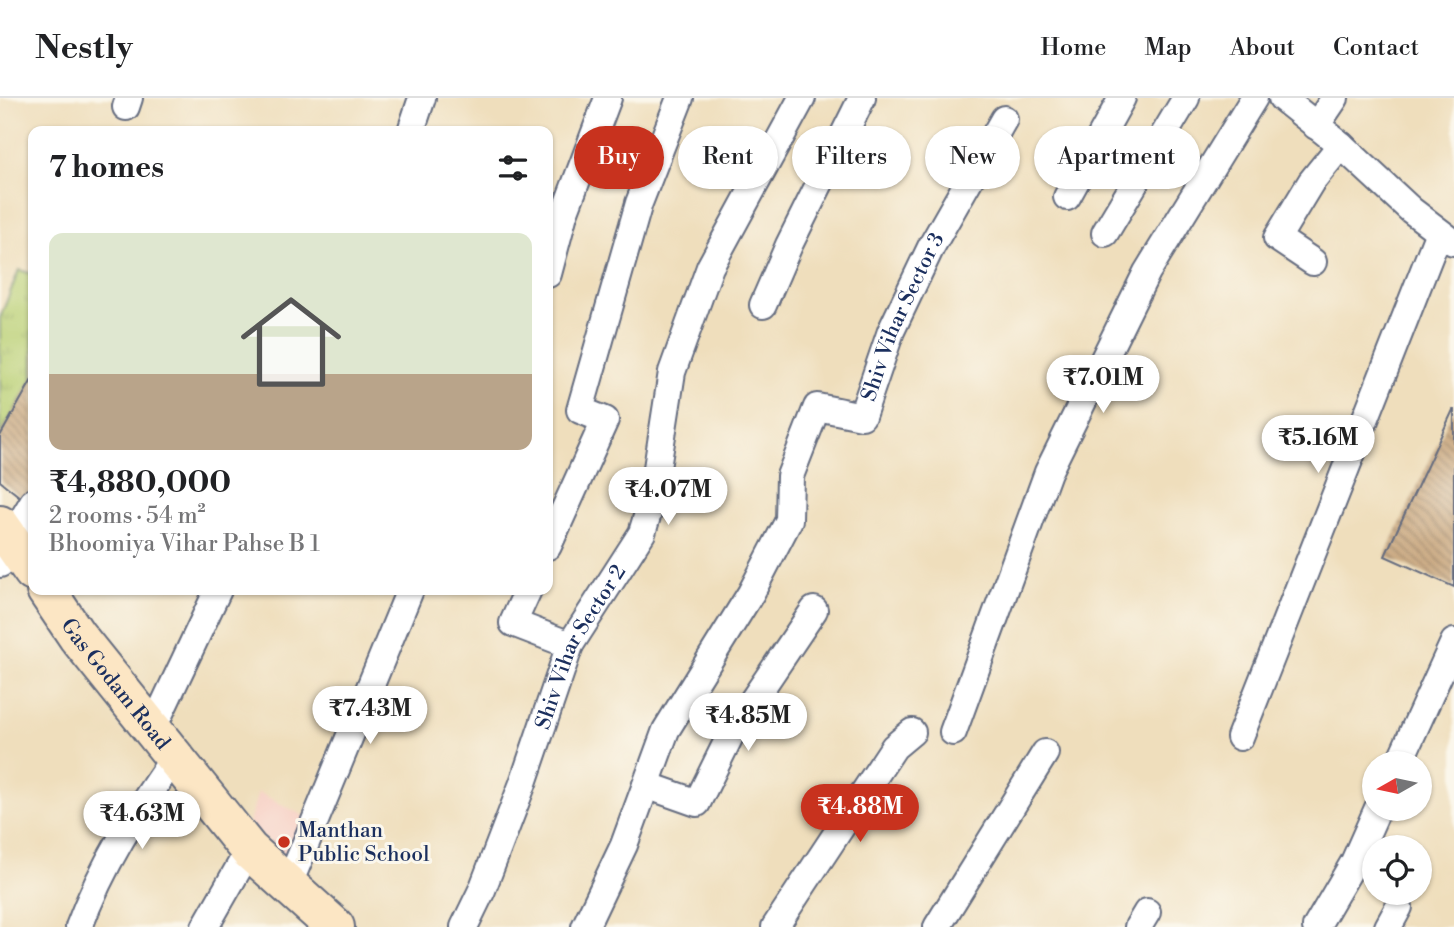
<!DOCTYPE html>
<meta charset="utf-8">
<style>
:root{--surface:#fff;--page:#f2f2f2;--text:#202124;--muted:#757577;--line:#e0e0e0;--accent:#c8321e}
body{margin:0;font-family:"Libre Bodoni",serif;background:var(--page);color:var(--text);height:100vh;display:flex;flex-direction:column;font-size:26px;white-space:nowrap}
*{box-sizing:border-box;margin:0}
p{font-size:23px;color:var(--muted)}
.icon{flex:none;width:38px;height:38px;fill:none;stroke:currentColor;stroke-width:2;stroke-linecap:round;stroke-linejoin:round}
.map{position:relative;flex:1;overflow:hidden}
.side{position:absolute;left:28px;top:28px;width:525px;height:469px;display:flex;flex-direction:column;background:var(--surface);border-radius:14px;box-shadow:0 2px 5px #0004}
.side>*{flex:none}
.top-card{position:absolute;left:574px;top:28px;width:665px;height:63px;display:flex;gap:14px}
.needle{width:46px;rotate:261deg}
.tools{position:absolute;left:1362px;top:653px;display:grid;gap:14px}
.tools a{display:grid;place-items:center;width:70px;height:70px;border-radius:50%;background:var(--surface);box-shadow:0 2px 5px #0004;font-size:35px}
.price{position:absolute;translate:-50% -60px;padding:0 16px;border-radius:24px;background:#fff;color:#222;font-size:23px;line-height:46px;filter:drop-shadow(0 2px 4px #0008)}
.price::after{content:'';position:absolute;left:50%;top:42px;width:21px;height:16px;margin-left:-10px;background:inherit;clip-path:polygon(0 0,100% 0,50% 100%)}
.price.active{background:var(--accent);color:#fff}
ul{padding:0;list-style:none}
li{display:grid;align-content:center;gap:14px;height:371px;padding:0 21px}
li+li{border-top:2px solid var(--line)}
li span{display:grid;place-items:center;height:217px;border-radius:14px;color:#555}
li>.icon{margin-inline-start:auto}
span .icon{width:126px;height:126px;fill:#fffc;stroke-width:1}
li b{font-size:30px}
h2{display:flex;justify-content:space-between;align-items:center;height:84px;padding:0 21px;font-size:30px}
.chip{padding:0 24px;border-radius:32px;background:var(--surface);box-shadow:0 2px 5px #0004;font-size:24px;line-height:63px}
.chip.active{background:var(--accent);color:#fff}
header{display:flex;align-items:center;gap:42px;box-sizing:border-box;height:98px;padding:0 35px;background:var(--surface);border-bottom:2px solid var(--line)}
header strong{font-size:33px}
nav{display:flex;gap:38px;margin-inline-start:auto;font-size:24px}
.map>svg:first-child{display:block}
.built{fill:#f7d1c6}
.grass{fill:url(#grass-tufts);stroke:#6a806a;stroke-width:2}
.building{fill:url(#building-back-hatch)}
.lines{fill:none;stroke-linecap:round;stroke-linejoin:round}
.street-casing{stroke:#656c7f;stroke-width:30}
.secondary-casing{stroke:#656c7f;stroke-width:42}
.street{stroke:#fff;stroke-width:26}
.secondary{stroke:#fce6c4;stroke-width:38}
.poi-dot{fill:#c8321e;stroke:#fbf7ec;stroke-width:2.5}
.labels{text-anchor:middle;stroke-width:6;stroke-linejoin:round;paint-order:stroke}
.street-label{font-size:21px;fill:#1b2f5e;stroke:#fbf7ec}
.poi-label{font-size:21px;fill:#1b2f5e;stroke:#fbf7ec;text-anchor:start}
</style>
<header>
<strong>Nestly</strong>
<nav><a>Home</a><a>Map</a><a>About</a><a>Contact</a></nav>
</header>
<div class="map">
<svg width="1454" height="829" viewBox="0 0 1454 829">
<defs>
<pattern id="grass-tufts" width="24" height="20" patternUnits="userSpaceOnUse" patternTransform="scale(1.75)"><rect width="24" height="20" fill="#bad075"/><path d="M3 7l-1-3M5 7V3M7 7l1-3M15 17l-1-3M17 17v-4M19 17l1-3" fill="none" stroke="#9fb368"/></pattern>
<pattern id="building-back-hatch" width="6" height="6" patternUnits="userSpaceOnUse" patternTransform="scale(1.75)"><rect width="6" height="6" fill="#ccac85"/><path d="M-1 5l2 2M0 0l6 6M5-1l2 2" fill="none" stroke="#a58c70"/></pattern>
</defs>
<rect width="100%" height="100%" fill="#fbf7ec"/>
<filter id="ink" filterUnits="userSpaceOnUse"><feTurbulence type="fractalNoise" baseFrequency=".0143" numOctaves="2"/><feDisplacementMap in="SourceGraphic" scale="14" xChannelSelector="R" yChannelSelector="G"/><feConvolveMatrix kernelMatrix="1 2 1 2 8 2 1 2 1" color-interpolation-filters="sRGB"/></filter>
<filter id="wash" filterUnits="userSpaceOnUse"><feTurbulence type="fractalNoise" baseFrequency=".00686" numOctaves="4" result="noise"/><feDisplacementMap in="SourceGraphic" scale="28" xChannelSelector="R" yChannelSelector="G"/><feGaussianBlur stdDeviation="1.57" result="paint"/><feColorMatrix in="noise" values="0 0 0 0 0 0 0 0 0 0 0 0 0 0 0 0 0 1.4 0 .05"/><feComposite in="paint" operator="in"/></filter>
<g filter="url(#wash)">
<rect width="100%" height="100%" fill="#efdebc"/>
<path class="built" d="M258,694L308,720L290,763L249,725Z"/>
<path class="grass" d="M19,172L33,176V280L0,338V220Z"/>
<g id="blocks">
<g class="building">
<path d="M33,280V388L25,403L0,383V338Z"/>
<path d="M1453,312H1454V489L1385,458Z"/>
</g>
</g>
</g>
<g filter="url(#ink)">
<use href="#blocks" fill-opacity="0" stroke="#656c7f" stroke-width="2"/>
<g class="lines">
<g class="street-casing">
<g id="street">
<path d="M1282,0L1341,47L1411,112L1453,144"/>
<path d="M126,9L129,0"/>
<path d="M1316,28L1335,0"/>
<path d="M411,33L422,0"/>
<path d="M1067,99L1122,0"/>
<path d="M1105,135L1186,0"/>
<path d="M1313,164L1277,140L1311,84L1341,47"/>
<path d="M548,176L564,116L608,0"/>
<path d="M763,207L789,147L862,0"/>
<path d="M548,448L605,322L580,312L639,105L680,0"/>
<path d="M0,466L11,441L33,404"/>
<path d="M528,492L513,525L570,547"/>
<path d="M152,632L218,492"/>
<path d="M953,634L1048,374L1147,174L1254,0"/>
<path d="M1240,639L1439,134"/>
<path d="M1399,665L1454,544"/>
<path d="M646,687L697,705L733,632L814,512"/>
<path d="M289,786L410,492"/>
<path d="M79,829C102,767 136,714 174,660"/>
<path d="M205,829L249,752"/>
<path id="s1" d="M464,829L482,792L523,685L570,547L642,435L652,402L672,274L710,169L802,0"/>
<path id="s2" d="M585,829L624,747L666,632L751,495L789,422L790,378L817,309L862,318L891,233L931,149L1004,21"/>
<path d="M775,829L894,649L912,634"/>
<path d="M937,829L1045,655"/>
<path d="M1138,829L1147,814"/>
<path d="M1316,829L1354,764L1378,710"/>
<path d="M1388,829L1399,809"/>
</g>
</g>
<g class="secondary-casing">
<g id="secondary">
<path d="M0,427L33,474"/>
<path id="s3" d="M46,492L77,538L249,752L335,829"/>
</g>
</g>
<use href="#street" class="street"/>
<use href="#secondary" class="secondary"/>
</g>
</g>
<circle class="poi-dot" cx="284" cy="744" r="7"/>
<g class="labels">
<g class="street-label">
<text dy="7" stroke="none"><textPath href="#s2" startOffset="728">Shiv Vihar Sector 3</textPath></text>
<text dy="7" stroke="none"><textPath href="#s1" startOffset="304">Shiv Vihar Sector 2</textPath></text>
<text dy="7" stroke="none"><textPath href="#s3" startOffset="117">Gas Godam Road</textPath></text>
</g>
<g class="poi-label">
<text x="298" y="739">Manthan<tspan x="298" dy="24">Public School</tspan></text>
</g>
</g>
</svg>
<div class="tools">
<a><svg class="needle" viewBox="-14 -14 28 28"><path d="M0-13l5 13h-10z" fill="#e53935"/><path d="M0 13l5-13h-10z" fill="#757577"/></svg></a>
<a><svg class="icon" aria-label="locate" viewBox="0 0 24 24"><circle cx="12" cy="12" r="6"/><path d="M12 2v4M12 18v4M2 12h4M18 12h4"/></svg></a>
</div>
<b class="price" style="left:1103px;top:317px">₹7.01M</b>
<b class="price" style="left:1318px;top:377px">₹5.16M</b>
<b class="price" style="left:668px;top:429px">₹4.07M</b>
<b class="price" style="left:370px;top:648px">₹7.43M</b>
<b class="price" style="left:748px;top:655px">₹4.85M</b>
<b class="price active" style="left:860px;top:746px">₹4.88M</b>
<b class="price" style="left:142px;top:753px">₹4.63M</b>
<div class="top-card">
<a class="chip active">Buy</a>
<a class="chip">Rent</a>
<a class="chip">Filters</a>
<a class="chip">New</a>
<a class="chip">Apartment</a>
</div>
<section class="side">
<h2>7 homes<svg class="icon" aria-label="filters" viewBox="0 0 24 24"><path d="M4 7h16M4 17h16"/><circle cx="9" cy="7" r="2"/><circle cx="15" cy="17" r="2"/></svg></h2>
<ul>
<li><span style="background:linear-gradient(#dfe7d0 65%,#b9a48a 0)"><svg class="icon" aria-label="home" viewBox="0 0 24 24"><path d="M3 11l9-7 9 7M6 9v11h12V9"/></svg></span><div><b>₹4,880,000</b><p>2 rooms · 54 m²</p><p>Bhoomiya Vihar Pahse B 1</p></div></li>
</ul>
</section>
</div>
